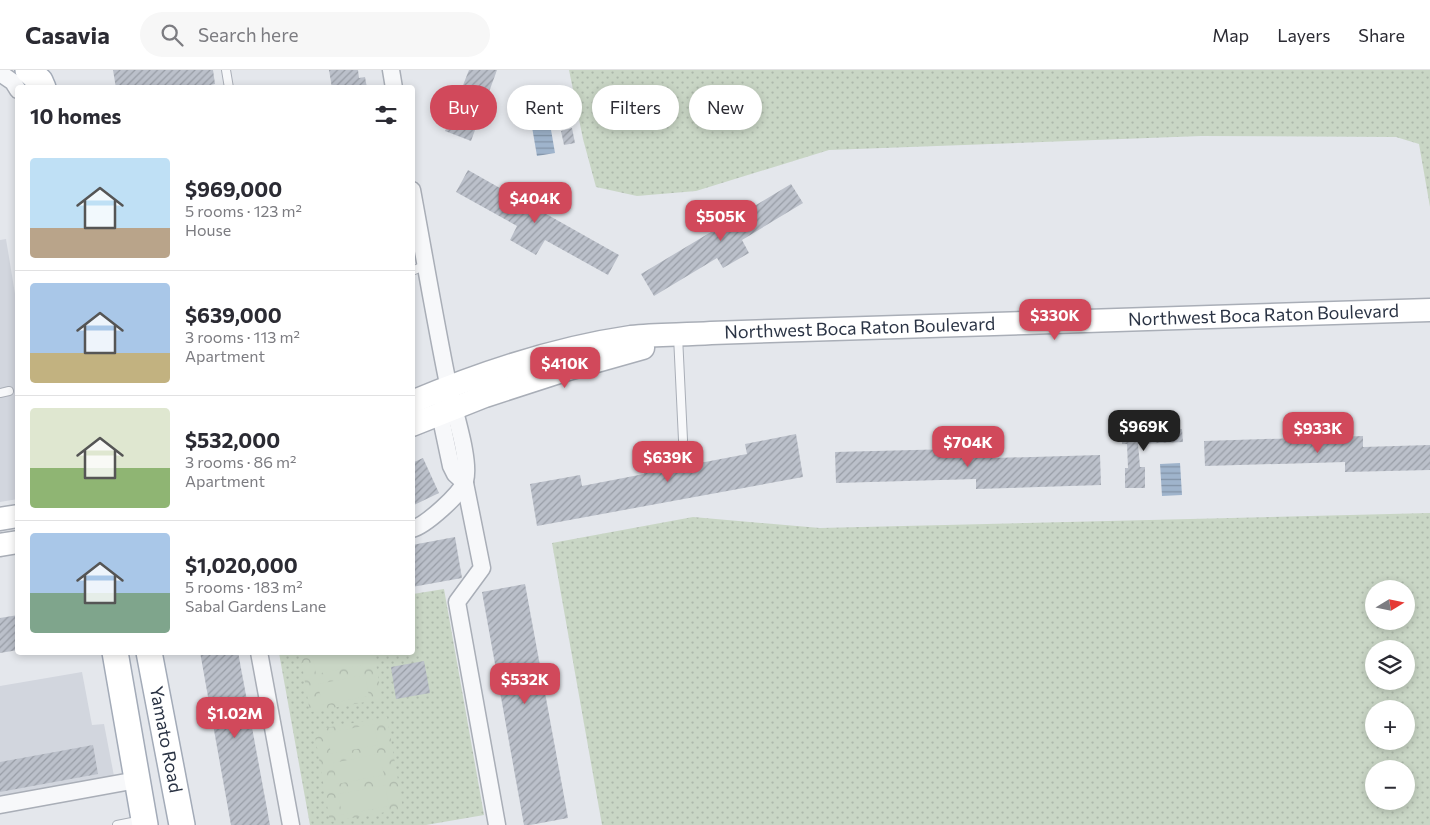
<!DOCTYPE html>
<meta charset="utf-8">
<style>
:root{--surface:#fff;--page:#f7f7f7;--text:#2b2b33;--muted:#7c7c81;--line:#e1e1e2;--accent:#d1495b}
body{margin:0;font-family:Commissioner,sans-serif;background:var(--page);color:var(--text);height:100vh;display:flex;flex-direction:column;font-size:19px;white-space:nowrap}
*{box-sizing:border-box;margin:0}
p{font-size:16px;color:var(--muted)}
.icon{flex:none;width:28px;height:28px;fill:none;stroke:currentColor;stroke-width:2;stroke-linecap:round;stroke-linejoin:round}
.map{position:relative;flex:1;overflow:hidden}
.panel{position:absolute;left:15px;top:15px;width:400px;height:570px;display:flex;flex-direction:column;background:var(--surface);border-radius:5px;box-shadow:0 2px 8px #0003}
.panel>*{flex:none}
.guide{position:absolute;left:430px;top:15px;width:475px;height:45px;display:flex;gap:10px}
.needle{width:32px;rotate:80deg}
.buttons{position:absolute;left:1365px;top:510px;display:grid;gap:10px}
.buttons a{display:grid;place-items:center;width:50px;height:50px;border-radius:50%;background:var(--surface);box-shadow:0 2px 8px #0003;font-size:25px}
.price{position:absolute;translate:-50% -42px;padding:0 11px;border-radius:10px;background:var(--accent);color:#fff;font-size:16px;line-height:32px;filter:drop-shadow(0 1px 2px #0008)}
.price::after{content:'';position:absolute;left:50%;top:30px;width:15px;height:11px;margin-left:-8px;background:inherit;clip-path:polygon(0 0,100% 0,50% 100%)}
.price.on{background:#222;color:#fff}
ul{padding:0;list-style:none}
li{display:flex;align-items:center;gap:15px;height:125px;padding:0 15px}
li+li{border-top:1px solid var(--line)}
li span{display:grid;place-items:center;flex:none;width:140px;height:100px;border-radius:5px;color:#555}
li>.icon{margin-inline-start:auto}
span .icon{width:60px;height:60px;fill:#fffc;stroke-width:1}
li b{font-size:21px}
h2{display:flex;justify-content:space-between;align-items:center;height:60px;padding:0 15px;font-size:21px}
.pill{padding:0 18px;border-radius:22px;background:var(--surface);box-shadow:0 2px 8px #0003;font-size:18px;line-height:45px}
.pill.on{background:var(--accent);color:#fff}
header{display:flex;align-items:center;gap:30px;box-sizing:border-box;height:70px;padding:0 25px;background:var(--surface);border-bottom:1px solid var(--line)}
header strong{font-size:24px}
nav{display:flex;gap:28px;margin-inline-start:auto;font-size:18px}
.search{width:350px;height:45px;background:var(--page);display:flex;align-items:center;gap:12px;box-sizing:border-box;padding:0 18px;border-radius:28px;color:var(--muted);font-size:19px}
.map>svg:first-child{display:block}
.built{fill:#d2d6de}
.grass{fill:url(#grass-dots);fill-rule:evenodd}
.park{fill:url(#park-crowns)}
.pitch{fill:#c9d6c5}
.water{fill:url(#water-rules)}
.building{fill:url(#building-hatch)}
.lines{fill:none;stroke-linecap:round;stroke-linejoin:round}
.lane-casing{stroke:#a9aeb7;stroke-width:10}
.street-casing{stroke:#a9aeb7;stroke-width:19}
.secondary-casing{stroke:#a9aeb7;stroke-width:25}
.primary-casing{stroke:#a3abb8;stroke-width:28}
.lane{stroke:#f7f8fa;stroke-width:8}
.street{stroke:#f7f8fa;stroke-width:16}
.secondary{stroke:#fff;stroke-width:22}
.primary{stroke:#fff;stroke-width:25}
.labels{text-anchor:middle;stroke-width:4;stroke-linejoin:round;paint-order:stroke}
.street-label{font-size:18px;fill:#2b3445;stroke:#f4f6f9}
</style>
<header>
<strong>Casavia</strong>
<div class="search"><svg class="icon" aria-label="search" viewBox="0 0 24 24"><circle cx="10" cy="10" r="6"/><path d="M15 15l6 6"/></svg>Search here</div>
<nav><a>Map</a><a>Layers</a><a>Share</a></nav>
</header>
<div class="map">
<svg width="1430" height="755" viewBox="0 0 1430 755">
<defs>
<pattern id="grass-dots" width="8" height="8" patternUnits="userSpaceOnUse" patternTransform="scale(1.25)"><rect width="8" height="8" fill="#c9d6c5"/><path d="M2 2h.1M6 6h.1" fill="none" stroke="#adb8ab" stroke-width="1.8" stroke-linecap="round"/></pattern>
<pattern id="park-crowns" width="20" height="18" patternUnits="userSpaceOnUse" patternTransform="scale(1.25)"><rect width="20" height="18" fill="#c9d6c5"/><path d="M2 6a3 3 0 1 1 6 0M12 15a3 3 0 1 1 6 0" fill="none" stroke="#adb8ab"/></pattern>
<pattern id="water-rules" width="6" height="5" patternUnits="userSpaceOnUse" patternTransform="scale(1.25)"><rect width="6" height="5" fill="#9fb4cc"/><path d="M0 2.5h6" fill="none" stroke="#8293a7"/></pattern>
<pattern id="building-hatch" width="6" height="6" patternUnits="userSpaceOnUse" patternTransform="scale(1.25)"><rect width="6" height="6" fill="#bbc0ca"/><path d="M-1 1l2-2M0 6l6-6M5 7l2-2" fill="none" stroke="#989da6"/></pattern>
</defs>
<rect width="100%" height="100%" fill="#e4e7ec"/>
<g class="built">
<path d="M6,169L17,236L18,429L0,432V170Z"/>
<path d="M82,602L92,655L104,654L114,706L0,727V616Z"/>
</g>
<g class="grass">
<path d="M569,0H1430V137L1419,74L1396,67L1201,66L829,80L696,121L637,126L596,117L583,69Z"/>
<path d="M1430,443V755H602L552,473L693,447L820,458ZM1374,519H1406V551H1374ZM1374,579H1406V611H1374ZM1374,639H1406V671H1374ZM1374,699H1406V731H1374Z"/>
<path d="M444,519L484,745L426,755H310L279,583L412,582L413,524Z"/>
</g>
<g class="park">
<path d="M300,583H374L382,629L310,642Z"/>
<path d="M387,647L403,739L330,752L314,660Z"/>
</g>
<g class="pitch">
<path d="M317,582L360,583L363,595L316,604L312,583Z"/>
<path d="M365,605L369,626L322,635L318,614Z"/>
<path d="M374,654L378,675L331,684L327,663Z"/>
<path d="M379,684L384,705L337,714L333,693Z"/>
<path d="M385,715L389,736L342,745L338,724Z"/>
</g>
<g class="water">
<path d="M550,54L555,83L537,86L532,57Z"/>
<path d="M1180,393L1182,425L1162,426L1160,394Z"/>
</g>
<g class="building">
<path d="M113,0H213L215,14L196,18H116Z"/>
<path d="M329,0H358L359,8L365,7L367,18H332Z"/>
<path d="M469,0H497L471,71L445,61Z"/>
<path d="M572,58L575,73L564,75L561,61Z"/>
<path d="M468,100L619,185L608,205L545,170L536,185L510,170L517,156L456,122Z"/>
<path d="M791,114L803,133L742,170L749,183L723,198L717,188L654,226L641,204Z"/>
<path d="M1182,359L1183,372L1138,374L1140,397H1145V418H1125V398H1128L1127,374H1122V361Z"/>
<path d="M796,364L803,407L537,456L530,414L580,405L582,416L644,404L642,392L661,389L663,400L747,384L745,374Z"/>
<path d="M1363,366V377L1430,375V400L1345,402V392L1205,396L1204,371Z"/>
<path d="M993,378L994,388L1100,385L1101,415L976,419V409L836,413L835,382Z"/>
<path d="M423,388L439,423L412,436V393Z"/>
<path d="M455,467L462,508L412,517V475Z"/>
<path d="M525,514L568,748L530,755H524L482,522Z"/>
<path d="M18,545V580L0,583V548Z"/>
<path d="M200,582H238L270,755H231Z"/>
<path d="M424,591L430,623L396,629L391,597Z"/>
<path d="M93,675L98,704L0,722V692Z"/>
</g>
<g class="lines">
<g class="lane-casing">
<g id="lane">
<path d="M226,0L229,18"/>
<path d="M412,201L426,195"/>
<path d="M678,266L683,370"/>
<path d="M0,323L9,321"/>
<path d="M117,755L142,750"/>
</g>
</g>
<g class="street-casing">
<g id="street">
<path d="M391,0L394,18"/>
<path d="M0,3L13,12L18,20"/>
<path d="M412,120C424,185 435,250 448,314C453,338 471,390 465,411C462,423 425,456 412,459"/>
<path d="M443,333L440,344L451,396L455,404L465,413"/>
<path d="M465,413L482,498L457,532L497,755"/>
<path d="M259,582L291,755"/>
<path d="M0,735L137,710"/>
</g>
</g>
<g class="secondary-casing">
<g id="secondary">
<path id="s1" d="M412,332C483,302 555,278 631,267C657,264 684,265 711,263L1430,240"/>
<path d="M412,355L485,326L565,300L643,278"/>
<path d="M0,449L18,446"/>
<path d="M0,475L18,472"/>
</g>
</g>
<g class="primary-casing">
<g id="primary">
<path d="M28,0L40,11L43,18"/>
<path d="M115,582L145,755"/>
<path id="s2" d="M149,582L182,755"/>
</g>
</g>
<use href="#lane" class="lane"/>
<use href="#street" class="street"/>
<use href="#secondary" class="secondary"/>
<use href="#primary" class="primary"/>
</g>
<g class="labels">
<g class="street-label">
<text dy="6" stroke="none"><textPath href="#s1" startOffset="862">Northwest Boca Raton Boulevard</textPath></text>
<text dy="6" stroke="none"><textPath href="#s1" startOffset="458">Northwest Boca Raton Boulevard</textPath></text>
<text dy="6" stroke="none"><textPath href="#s2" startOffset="89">Yamato Road</textPath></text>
</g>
</g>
</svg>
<div class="buttons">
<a><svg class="needle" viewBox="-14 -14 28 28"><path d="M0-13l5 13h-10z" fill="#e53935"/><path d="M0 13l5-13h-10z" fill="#7c7c81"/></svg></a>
<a><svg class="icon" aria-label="layers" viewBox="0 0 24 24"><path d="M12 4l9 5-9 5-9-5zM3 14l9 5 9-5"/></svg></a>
<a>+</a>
<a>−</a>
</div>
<b class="price" style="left:535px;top:154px">$404K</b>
<b class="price" style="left:721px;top:172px">$505K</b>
<b class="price" style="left:1055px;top:271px">$330K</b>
<b class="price" style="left:565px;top:319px">$410K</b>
<b class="price on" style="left:1144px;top:382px">$969K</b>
<b class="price" style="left:1318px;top:384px">$933K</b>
<b class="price" style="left:968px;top:398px">$704K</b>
<b class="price" style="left:668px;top:413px">$639K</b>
<b class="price" style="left:525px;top:635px">$532K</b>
<b class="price" style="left:235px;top:669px">$1.02M</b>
<div class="guide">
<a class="pill on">Buy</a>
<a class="pill">Rent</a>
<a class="pill">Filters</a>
<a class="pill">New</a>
</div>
<section class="panel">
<h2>10 homes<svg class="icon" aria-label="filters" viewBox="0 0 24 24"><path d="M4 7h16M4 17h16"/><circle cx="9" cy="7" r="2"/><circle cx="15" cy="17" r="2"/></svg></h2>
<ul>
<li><span style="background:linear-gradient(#bfe0f5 70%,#b9a48a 0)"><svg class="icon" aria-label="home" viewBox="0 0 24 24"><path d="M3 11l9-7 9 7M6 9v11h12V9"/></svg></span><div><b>$969,000</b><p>5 rooms · 123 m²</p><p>House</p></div></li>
<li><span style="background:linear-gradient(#a9c7e8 70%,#c2b280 0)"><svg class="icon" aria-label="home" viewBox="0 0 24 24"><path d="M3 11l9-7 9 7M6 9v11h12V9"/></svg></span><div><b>$639,000</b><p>3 rooms · 113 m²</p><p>Apartment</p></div></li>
<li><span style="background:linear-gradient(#dfe7d0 60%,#8fb573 0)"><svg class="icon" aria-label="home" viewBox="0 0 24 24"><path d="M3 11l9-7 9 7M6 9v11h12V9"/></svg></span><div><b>$532,000</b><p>3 rooms · 86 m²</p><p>Apartment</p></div></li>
<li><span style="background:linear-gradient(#a9c7e8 60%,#7fa58c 0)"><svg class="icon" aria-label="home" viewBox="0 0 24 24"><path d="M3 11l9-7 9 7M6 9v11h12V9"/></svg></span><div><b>$1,020,000</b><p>5 rooms · 183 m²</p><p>Sabal Gardens Lane</p></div></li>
</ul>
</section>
</div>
